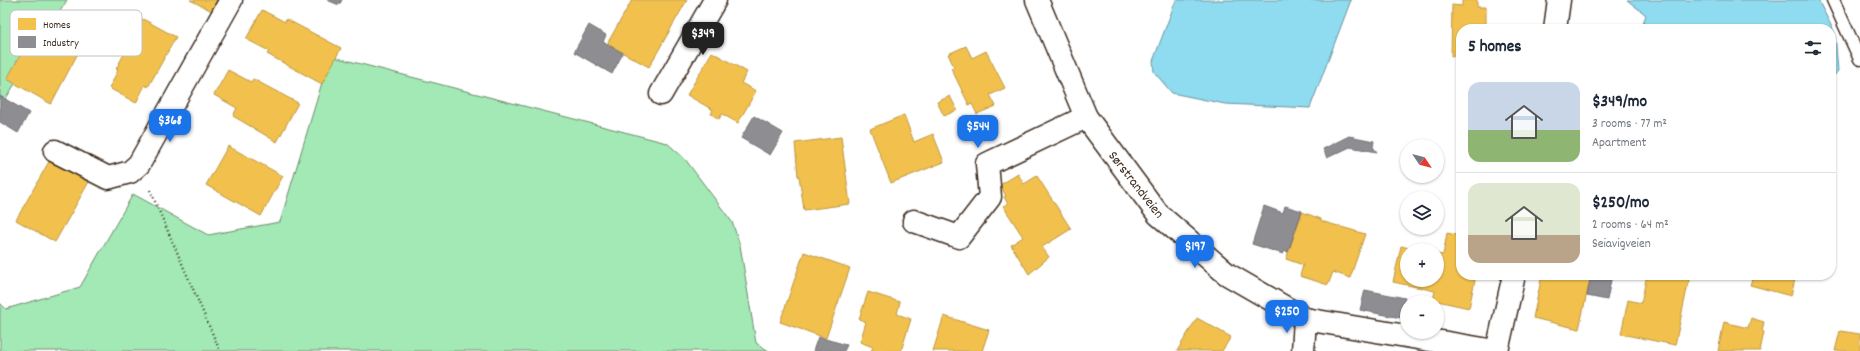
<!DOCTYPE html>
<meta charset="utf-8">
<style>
:root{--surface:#fff;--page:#f6f6f7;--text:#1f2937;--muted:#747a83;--line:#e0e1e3;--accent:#1a73e8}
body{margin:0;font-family:Dekko,sans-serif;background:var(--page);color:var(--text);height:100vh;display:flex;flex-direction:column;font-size:15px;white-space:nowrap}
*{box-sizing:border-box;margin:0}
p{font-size:13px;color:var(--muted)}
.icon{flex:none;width:22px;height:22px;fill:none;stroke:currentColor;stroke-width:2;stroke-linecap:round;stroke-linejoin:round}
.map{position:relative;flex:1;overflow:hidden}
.details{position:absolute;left:1456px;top:24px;width:380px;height:256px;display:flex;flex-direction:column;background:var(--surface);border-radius:16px;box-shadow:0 1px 3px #0004}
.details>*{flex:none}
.needle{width:26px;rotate:125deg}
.tools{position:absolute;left:1400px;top:139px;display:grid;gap:8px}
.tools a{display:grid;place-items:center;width:44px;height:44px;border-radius:50%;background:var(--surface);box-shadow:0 1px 3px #0004;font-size:20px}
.price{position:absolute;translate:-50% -34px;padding:0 9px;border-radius:8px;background:var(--accent);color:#fff;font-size:13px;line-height:26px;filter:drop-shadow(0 1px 2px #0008)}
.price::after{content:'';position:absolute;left:50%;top:24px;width:12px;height:9px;margin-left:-6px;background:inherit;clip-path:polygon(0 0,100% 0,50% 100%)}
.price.selected{background:#222;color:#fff}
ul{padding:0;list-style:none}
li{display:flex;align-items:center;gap:12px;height:100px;padding:0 12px}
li+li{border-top:1px solid var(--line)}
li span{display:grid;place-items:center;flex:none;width:112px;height:80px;border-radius:12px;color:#555}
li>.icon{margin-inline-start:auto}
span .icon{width:48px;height:48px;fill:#fffc;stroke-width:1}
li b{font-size:17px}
h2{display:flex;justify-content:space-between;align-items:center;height:48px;padding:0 12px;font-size:17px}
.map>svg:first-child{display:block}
.green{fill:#a2e9b6;stroke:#6e8a6a}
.water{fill:#8fdbf0;stroke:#6d949c}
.homes{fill:#f2c14e;stroke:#bb9440}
.industry{fill:#8d8d92;stroke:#746f6f}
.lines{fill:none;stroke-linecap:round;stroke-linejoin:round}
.service-casing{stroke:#3b2a1e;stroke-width:15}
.minor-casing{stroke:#3b2a1e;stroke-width:25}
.tertiary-casing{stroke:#3b2a1e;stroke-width:25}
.path{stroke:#3b2a1e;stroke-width:2.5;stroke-dasharray:1 3;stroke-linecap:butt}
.service{stroke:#fff;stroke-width:12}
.minor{stroke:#fff;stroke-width:22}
.tertiary{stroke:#fff;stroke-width:22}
.labels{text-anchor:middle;stroke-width:4;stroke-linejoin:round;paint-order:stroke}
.street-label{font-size:14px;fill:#3b2a1e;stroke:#fff}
.key{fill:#fff;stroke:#c4bfbc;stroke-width:1}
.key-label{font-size:11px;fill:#3b2a1e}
</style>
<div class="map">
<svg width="1860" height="351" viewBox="0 0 1860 351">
<rect width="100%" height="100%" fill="#fff"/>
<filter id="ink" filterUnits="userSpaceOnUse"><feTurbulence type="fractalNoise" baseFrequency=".025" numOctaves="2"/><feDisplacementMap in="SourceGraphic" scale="8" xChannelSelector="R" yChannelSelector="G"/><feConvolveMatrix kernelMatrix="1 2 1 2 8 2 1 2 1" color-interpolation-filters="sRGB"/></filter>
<g filter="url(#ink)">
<g class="green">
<path d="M0,0H67L0,108Z"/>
<path d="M330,56L667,143L685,159L732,222L740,245L756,343L769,351H0V303L6,309L80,287L133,194L208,235L280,222Z"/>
</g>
<g class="water">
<path d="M1176,0H1351L1310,108L1225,104L1172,93L1154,72L1153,61Z"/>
<path d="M1627,0H1818L1835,33L1838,71L1831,79V29H1644L1643,23L1646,15Z"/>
</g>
<g class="homes">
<path d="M190,0H217L212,11Z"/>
<path d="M632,0H687L649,67L607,44Z"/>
<path d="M1462,0H1477V7H1486V29H1461V56H1451L1452,5L1462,6Z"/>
<path d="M262,10L285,22L286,19L341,48L322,84L267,54L269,51L246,39Z"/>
<path d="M42,16L85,40L51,104L7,79Z"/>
<path d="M143,19L176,37L148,87L145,85L136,103L109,88L118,70L116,69Z"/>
<path d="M966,46L972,58L986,51L1005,88L990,95L996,106L977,114L972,104L969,105L951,68L954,67L948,54Z"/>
<path d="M712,52L747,72L741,83L756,91L738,123L722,114L719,119L711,114L713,110L687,95Z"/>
<path d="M228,70L251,82L253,79L298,103L277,142L233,116L237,108L214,95Z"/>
<path d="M950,96L957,110L944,116L937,102Z"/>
<path d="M904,115L914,142L933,134L944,162L891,183L870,129Z"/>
<path d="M841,137L850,204L804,210L799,176H798L795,143Z"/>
<path d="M228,146L283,176L261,216L206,185Z"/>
<path d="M51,158L90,180L55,242L16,220Z"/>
<path d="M1018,174L1024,184L1037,176L1071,229L1042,247L1049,257L1029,274L1011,245L1023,237L1003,206L1008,204L1004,197L1006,196L1000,185Z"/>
<path d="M1302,212L1321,219V221L1365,234L1350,278L1333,272L1328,285L1300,276L1303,265L1286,259Z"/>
<path d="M1447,233L1461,236V275H1476L1469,308L1433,300L1435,291L1393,282L1401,246L1418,250H1407V280H1437V254L1443,255Z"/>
<path d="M804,252L850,268L826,338L780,322Z"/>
<path d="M1542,275H1591L1579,329L1533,318Z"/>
<path d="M1647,275H1690L1675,345L1621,334L1628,300L1641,303Z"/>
<path d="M1736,275H1796L1791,296L1750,285L1752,279Z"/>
<path d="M868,292L900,302L897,314L911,319L901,351H871L873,347L860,342L866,322L859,319Z"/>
<path d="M944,316L989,330L982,351H933Z"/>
<path d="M1197,318L1231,337L1222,351H1177Z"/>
<path d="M1751,318L1764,322L1762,331L1764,332L1760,351H1718L1724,322L1748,328Z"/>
<path d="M1840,331L1860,334V351H1835Z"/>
</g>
<g class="industry">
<path d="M327,0H342L339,5Z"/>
<path d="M589,25L606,35L603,42L623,53L612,74L574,52Z"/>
<path d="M0,96L29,113L18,133L0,122Z"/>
<path d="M754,116L783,133L770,155L741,138Z"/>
<path d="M1349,136L1374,141L1373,147L1377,152L1350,147L1327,158L1323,149Z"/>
<path d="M1264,206L1283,213L1285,206L1302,211L1288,252L1285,251L1283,254L1252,244Z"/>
<path d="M1591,275H1612L1607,300L1587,296Z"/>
<path d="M1365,290L1405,298L1401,318L1360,310Z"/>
<path d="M818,337L847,345L844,351H813Z"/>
</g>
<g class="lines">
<g class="service-casing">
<path id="service" d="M1833,0L1860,59"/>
</g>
<g class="minor-casing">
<g id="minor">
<path d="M1555,29L1559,0"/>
<path d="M661,94L715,0"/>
<path d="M55,151L108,178L130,172L139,164L231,0"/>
<path d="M914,221L959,237L990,197L987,164L1086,117"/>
<path d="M1303,351L1305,319"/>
<path d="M1497,351L1514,275"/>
</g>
</g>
<g class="tertiary-casing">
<path id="tertiary" d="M1037,0L1086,117L1158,214L1227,274L1305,319L1495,351"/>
</g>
<path class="path" d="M150,190L220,351"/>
<use href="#service" class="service"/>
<use href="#minor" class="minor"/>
<use href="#tertiary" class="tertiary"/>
</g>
</g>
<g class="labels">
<g class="street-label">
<text transform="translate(1137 184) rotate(52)" y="5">Sørstrandveien</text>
</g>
</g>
<rect x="10" y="10" width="132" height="46" rx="6" class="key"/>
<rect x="18" y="18" width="18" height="12" fill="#f2c14e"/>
<rect x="18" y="36" width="18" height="12" fill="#8d8d92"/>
<g class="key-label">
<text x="43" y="28">Homes</text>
<text x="43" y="46">Industry</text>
</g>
</svg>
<div class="tools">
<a><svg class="needle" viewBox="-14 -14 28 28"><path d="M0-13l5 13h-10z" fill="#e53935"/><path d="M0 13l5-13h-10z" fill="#747a83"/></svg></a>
<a><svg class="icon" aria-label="layers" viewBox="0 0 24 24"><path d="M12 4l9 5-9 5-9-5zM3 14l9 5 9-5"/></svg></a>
<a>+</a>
<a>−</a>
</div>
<b class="price selected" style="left:703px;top:56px">$349</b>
<b class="price" style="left:170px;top:143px">$368</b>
<b class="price" style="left:978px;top:149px">$544</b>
<b class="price" style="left:1195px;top:269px">$197</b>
<b class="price" style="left:1287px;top:334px">$250</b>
<section class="details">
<h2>5 homes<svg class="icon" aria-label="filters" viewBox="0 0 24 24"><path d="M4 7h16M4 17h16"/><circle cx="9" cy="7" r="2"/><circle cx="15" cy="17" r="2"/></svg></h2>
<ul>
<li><span style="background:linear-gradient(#c9d6e8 60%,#8fb573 0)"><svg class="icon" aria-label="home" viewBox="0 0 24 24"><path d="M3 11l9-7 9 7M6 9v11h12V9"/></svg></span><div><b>$349/mo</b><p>3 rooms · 77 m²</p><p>Apartment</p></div></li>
<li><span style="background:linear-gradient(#dfe7d0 65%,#b9a48a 0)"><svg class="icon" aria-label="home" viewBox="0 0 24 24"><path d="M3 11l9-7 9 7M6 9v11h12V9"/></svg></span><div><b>$250/mo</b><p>2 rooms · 64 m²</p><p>Seiavigveien</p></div></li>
</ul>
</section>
</div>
